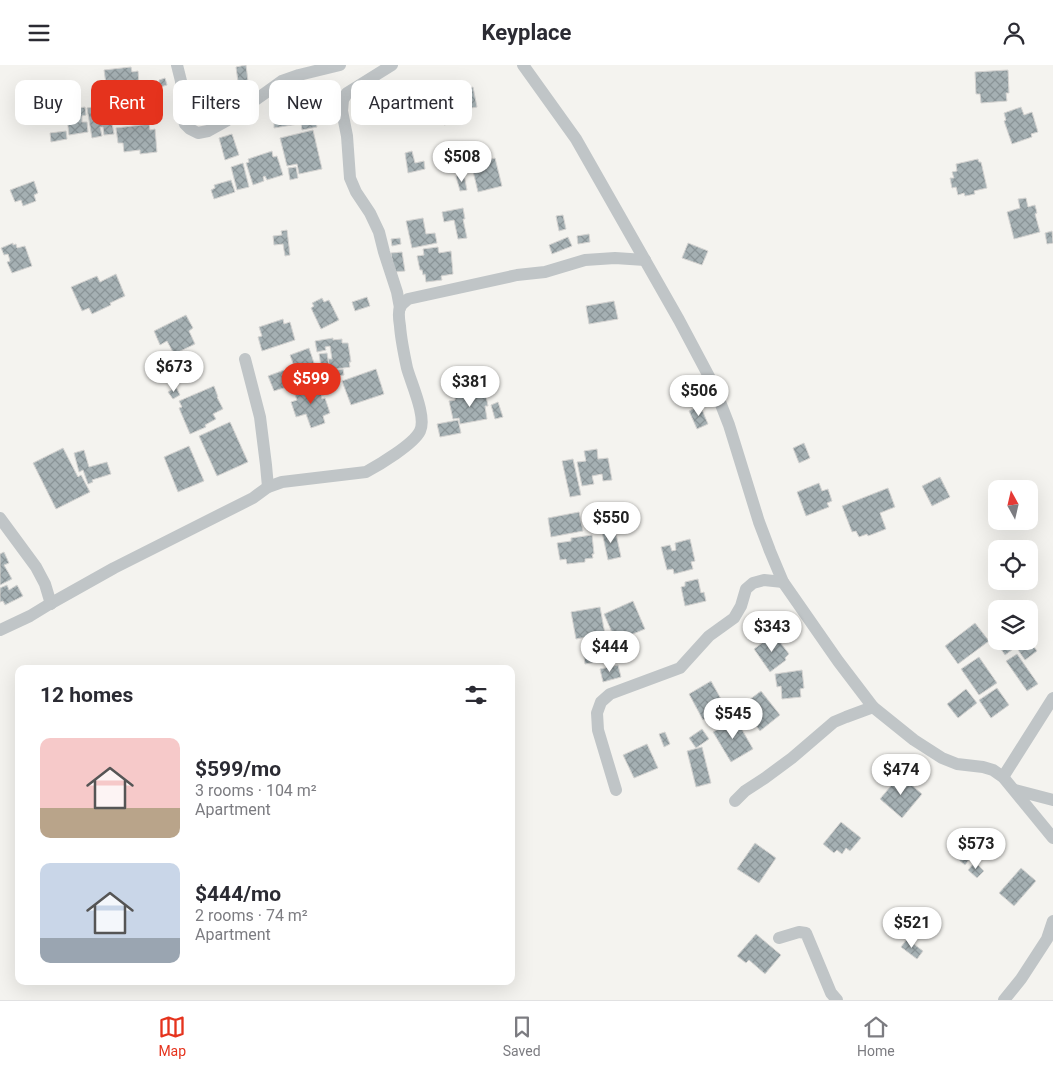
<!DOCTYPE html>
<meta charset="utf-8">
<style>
:root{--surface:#fff;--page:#f2f2f3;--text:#2b2b33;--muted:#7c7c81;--line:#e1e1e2;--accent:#e5331d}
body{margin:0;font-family:Roboto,sans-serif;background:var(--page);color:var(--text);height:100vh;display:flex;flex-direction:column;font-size:19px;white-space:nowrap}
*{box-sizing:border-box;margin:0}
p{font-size:16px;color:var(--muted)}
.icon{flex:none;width:28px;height:28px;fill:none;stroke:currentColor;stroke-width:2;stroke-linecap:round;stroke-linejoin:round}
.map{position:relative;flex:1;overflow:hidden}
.side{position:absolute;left:15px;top:600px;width:500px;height:320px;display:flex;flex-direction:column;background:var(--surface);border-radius:10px;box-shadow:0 5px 20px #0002}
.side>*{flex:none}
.top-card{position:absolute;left:15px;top:15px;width:500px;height:45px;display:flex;gap:10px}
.needle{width:32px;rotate:352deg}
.controls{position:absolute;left:988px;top:415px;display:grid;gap:10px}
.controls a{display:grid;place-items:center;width:50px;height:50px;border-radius:10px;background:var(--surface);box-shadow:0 5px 20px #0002;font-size:25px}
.price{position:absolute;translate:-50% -42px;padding:0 11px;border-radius:18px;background:#fff;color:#222;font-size:16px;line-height:32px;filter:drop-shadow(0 1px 2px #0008)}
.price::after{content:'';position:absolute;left:50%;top:30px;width:15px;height:11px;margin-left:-8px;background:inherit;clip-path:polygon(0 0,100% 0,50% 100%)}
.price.on{background:var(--accent);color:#fff}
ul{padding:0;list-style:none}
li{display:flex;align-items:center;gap:15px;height:125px;padding:0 25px}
li span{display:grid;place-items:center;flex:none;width:140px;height:100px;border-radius:10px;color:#555}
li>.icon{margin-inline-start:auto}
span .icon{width:60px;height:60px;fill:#fffc;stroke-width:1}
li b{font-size:21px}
h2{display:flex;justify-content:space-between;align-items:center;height:60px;padding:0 25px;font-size:21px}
.tag{padding:0 18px;border-radius:10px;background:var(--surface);box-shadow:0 5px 20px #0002;font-size:18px;line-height:45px}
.tag.on{background:var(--accent);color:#fff}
header{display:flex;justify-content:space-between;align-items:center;height:65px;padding:0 25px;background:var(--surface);font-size:22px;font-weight:700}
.tab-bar{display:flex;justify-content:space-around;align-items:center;height:70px;border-top:1px solid var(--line);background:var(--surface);font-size:14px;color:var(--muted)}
.tab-bar a{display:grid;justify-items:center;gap:2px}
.tab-bar .on{color:var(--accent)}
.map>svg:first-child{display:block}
.building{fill:url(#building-cross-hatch);stroke:#d5d4d2}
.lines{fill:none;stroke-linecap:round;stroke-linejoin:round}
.minor{stroke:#c0c5c7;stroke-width:12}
</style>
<header><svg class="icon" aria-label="menu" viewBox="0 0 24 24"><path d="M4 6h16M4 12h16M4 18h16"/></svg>Keyplace<svg class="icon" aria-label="person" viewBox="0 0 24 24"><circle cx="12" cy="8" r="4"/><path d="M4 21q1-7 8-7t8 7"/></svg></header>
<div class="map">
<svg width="1053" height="935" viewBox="0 0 1053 935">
<defs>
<pattern id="building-cross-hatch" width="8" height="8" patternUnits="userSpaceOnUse" patternTransform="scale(1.25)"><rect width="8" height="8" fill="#a5b0b3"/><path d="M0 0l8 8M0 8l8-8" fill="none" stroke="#8a9497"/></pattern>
</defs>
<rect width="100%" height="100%" fill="#f4f3ef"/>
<g class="building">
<path d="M246,0L248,16L238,17L236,2Z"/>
<path d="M131,2L132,7L138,6L139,21L134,22V27L126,28L125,24L107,26L104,5Z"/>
<path d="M1008,5L1009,28H1006L1007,36L981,38L980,29H976L975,7Z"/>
<path d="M165,13L167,20L157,23L155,18L159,17V15Z"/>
<path d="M473,22L477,42L466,44L468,51L457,53L456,51L451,52L452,58L444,60L442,54L434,56L432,44L426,45L424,36L436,34L438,42H441L439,29Z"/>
<path d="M122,26L123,34L103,37L102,29Z"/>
<path d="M53,39L55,53L46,55L44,40Z"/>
<path d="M103,40L105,49L110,48L114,69L104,70L103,62H100L102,71L92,73L87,43Z"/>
<path d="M85,42L86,50L82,51V57H87L88,67L69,70L67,53H63L62,45Z"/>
<path d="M1021,42L1024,50L1032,47L1038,67L1031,69L1032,72L1012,79L1004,56L1006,55L1004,48Z"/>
<path d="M314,49L317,62L302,65L300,51Z"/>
<path d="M297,52L298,59L274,63V58L278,57L277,55Z"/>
<path d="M149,59L150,65L155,64L157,87L140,89V85L124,87L123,78H118L116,63Z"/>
<path d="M313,65L322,104L299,109L297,99L287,101L280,73Z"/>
<path d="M66,66L67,74L51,77L50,68Z"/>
<path d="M232,69L239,90L225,95L219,73Z"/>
<path d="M272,86L273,92L277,91L283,110L267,115L265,111L263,112L264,116L253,120L246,98L249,97L248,94Z"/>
<path d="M412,86L415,98L424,96L425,104L408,108L405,88Z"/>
<path d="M486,88L488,95L495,93L502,121L478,127L473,106H471L468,92Z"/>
<path d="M978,94L979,97H981L987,123L974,126L975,129L965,131L964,128L958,130L956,122L952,123L950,113H954L952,107L957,106L956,99Z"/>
<path d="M243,98L249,122L237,125L231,102Z"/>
<path d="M296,102L298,113L290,115L288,103Z"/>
<path d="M464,110L467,125L460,126L456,111Z"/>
<path d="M231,115L235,127L214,134L211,125L215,123L214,120Z"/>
<path d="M34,116L38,128L34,130L36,136L23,141L21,135L15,137L10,125Z"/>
<path d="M1026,133L1028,142L1035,140L1037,148L1035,149L1040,167L1014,174L1007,147L1020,143L1018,134Z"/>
<path d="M463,143L465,154H463L467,173L458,174L454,155L444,157L442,147Z"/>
<path d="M563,150L566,164L559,166L556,151Z"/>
<path d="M423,153L426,169L435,168L437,178L412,183L406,156Z"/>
<path d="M287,165L290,190L285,191L283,179L274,180L273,171L282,170L281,166Z"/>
<path d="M1052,166L1053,178L1047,179L1045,168Z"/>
<path d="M589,169L590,177L578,179L577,171Z"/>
<path d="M568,172L572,181L552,189L549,180Z"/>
<path d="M400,173L401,179L392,181L391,174Z"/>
<path d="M13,178V180L16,179L17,183L25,181L32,201L12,208L7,197L10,196L8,189L4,190L1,183Z"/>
<path d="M688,178L708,186L702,200L682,193Z"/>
<path d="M438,182L439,188L451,186L453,209L441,211L442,215L426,217L425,209L423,210L422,205H420L417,191L424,190L423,184Z"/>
<path d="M402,187L405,206L394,207L391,188Z"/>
<path d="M116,209L125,231L110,238L111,240L92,249L89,243L82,246L71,222L97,211L100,217Z"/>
<path d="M367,232L370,241L355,246L352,237Z"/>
<path d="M322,233L324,237L329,235L339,255L321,264L311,243L314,241L312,238Z"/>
<path d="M614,236L618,254L589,259L586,241Z"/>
<path d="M186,250L193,263L189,266L195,279L174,289L167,276L160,280L154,266Z"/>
<path d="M283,254L284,259L290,257L295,275L262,286L258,272L262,271L259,262Z"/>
<path d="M333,273V275L342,274V278H348L351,297H349L350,302L330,305L328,294H332L330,281L325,282L326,285L317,287L315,276Z"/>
<path d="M309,283L317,307L298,313L290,290Z"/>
<path d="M327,288L329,300L321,301L319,289Z"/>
<path d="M343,304L344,310L331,312L330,306Z"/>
<path d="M376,304L384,329L351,340L342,316Z"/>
<path d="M284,305L290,321L274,326L268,311Z"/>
<path d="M326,306L329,314L312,321L309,312Z"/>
<path d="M309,317L311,324L322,320L326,329L321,331L322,334L325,333L330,348L323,351L325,358L311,363L306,349L296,352L291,337L297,335L295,330L303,327L300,320Z"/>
<path d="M214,321L218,332H217L223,344L213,349L216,354L205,360L206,362L190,369L179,343L182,342L179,336Z"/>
<path d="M176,322L180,330L173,334L168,327Z"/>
<path d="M485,326L488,341H485L487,354L460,359L459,353L453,354L449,336L455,335V332Z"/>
<path d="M498,337L503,352L495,354L491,340Z"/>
<path d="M700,340L708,359L697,364L689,346Z"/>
<path d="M458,355L461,368L440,372L437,359Z"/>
<path d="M230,357L248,397L217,411L199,371Z"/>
<path d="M804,378L810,393L799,398L793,383Z"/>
<path d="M189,381L204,416L178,427L164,392Z"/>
<path d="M63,383L78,412L81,410L90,427L56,444L33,398Z"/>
<path d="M597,384L598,394L608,393L612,415L603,416L602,409L592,411L594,419L582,421L577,397L586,396L584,386Z"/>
<path d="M84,385L89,402L107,397L111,409L92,415L93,417L88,419L83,405L79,407L74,388Z"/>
<path d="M573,394L581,430L570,432L562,396Z"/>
<path d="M940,412L950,432L932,441L922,421Z"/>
<path d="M819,418L822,426L828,424L832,436L827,438L829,442L806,451L797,427Z"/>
<path d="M888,423L895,442L880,448L886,464L868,471L867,469L859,472L856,466L852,467L842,441Z"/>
<path d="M579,447L583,466L551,472L548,453Z"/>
<path d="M615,464L621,492L608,495L602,467Z"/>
<path d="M592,470L594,489H592L593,493L585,494V497L567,499L566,494L560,495L557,478L571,476V473Z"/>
<path d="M690,474L695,496L691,497L693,504L674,509L673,504L667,505L661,482L670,480L672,486L676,485L675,478Z"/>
<path d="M4,487L9,498L4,500L12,514L0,520V489Z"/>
<path d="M698,514L701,528L704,527L706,536L685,541L681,522L685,521V517Z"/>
<path d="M7,520L9,525L17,520L23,531L5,540L3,536L0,537V523Z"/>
<path d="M633,536L645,564L621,574L619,570L614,572L604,549Z"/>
<path d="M600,542L605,569L576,574L571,547Z"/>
<path d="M975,558L989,576L958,599L945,581Z"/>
<path d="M996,564V576H1029V575L1037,586L1025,595L1016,582L1005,590L990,568Z"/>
<path d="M774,569L789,589L785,593L786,595L770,607L754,584Z"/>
<path d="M594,583L597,597L585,599L583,585Z"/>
<path d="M1017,589L1038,619L1027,626L1006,596Z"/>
<path d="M979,592L997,618L979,630L961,604Z"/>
<path d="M618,600L621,612L603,617L600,604Z"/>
<path d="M802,605L804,623L800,624L801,632L782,634L781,621L777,622L775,609Z"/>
<path d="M711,616L726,643L703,655L689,629Z"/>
<path d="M997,623L1009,640L991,653L979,635Z"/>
<path d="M966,624L977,638L958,653L947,639Z"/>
<path d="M761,626L780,650L760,666L741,641Z"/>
<path d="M736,654L753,684L731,697L713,667Z"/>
<path d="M702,664L709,674L696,683L689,673Z"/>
<path d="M665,667L670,679L664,682L659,669Z"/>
<path d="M647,679L658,703L634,713L623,690Z"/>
<path d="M702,682L711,718L696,722L687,686Z"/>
<path d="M900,710L922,729L902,753L880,734Z"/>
<path d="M841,757L861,773L850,786L846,783L842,789L837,785L834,788L823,779Z"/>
<path d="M964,767L980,781L965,800L948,786Z"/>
<path d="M755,778L776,793L759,818L737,804Z"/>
<path d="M975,797L984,806L977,813L968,805Z"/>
<path d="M1021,803L1036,816L1014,841L999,828Z"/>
<path d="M756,869L781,890L765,909L749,895L746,898L737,891Z"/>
<path d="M907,874L923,886L917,894L901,882Z"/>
</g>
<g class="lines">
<g class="minor">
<path d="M177,0L181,16L182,50L185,59L190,64L198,68L208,66L226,56L282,16L299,10L340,0"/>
<path d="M392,0L347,28L343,35L342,46L347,71L350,113L356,127L370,148L379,167L384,187L397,227L400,243"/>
<path d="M523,0L576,74L679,255L713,319L729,360L759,457L770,486L783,517L838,596L873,642L914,675L942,693L957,699L983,702L993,705L1003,712L1053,773"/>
<path d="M245,294L260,352L266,400L268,422"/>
<path d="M0,453L36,502L45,519L51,539"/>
<path d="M0,565L30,551L48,540L114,503L253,433L268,422L282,417L366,407C379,400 414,379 420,366C427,352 411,318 407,303C404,289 401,275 400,261C399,255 398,247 400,242C402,239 406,236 408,234L517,210L545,207L585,195L615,193L645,195"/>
<path d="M1003,712L1053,633"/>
<path d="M616,725L598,665L597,648L601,637L610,629L680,603L709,571L734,553L741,541L746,524L753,518L764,515L783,517"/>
<path d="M1015,725L1053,735"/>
<path d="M735,736L745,726L765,713L792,693L834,657L846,652L873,642"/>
<path d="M779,873L799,867L806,868L831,928L837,935"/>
<path d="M1004,935L1021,914L1047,874L1053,856"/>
</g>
</g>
</svg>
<div class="controls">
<a><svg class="needle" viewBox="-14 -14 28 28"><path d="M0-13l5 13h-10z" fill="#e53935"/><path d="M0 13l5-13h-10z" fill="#7c7c81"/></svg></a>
<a><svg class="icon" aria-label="locate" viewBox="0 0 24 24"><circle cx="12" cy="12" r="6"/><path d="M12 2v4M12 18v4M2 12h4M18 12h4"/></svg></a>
<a><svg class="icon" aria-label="layers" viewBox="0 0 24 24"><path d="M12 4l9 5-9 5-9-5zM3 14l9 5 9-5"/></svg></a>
</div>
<b class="price" style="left:462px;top:118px">$508</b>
<b class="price" style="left:174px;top:328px">$673</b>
<b class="price on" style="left:311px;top:340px">$599</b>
<b class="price" style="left:470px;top:343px">$381</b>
<b class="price" style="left:699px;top:352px">$506</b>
<b class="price" style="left:611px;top:479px">$550</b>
<b class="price" style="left:772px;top:588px">$343</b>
<b class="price" style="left:610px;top:608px">$444</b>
<b class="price" style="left:733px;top:675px">$545</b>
<b class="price" style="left:901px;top:731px">$474</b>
<b class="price" style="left:976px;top:805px">$573</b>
<b class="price" style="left:912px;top:884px">$521</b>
<div class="top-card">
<a class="tag">Buy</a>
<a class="tag on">Rent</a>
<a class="tag">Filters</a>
<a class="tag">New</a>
<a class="tag">Apartment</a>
</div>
<section class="side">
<h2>12 homes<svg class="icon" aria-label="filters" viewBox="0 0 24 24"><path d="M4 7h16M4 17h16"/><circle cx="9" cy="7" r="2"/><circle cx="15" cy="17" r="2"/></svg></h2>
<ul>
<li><span style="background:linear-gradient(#f6c9c9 70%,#b9a48a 0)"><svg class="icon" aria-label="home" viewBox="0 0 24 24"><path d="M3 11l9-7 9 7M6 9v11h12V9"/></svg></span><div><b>$599/mo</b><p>3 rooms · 104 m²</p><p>Apartment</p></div></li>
<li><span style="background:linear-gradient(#c9d6e8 75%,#9aa5b1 0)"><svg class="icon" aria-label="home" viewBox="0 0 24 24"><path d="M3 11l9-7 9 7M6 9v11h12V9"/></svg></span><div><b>$444/mo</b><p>2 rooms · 74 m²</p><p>Apartment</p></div></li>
</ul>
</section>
</div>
<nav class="tab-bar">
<a class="on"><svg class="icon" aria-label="map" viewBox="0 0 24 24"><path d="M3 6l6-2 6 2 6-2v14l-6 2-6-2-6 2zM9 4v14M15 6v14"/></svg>Map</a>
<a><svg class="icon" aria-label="saved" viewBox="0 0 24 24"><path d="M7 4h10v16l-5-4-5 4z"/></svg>Saved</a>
<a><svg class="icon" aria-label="home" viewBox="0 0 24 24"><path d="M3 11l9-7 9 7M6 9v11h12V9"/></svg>Home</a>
</nav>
